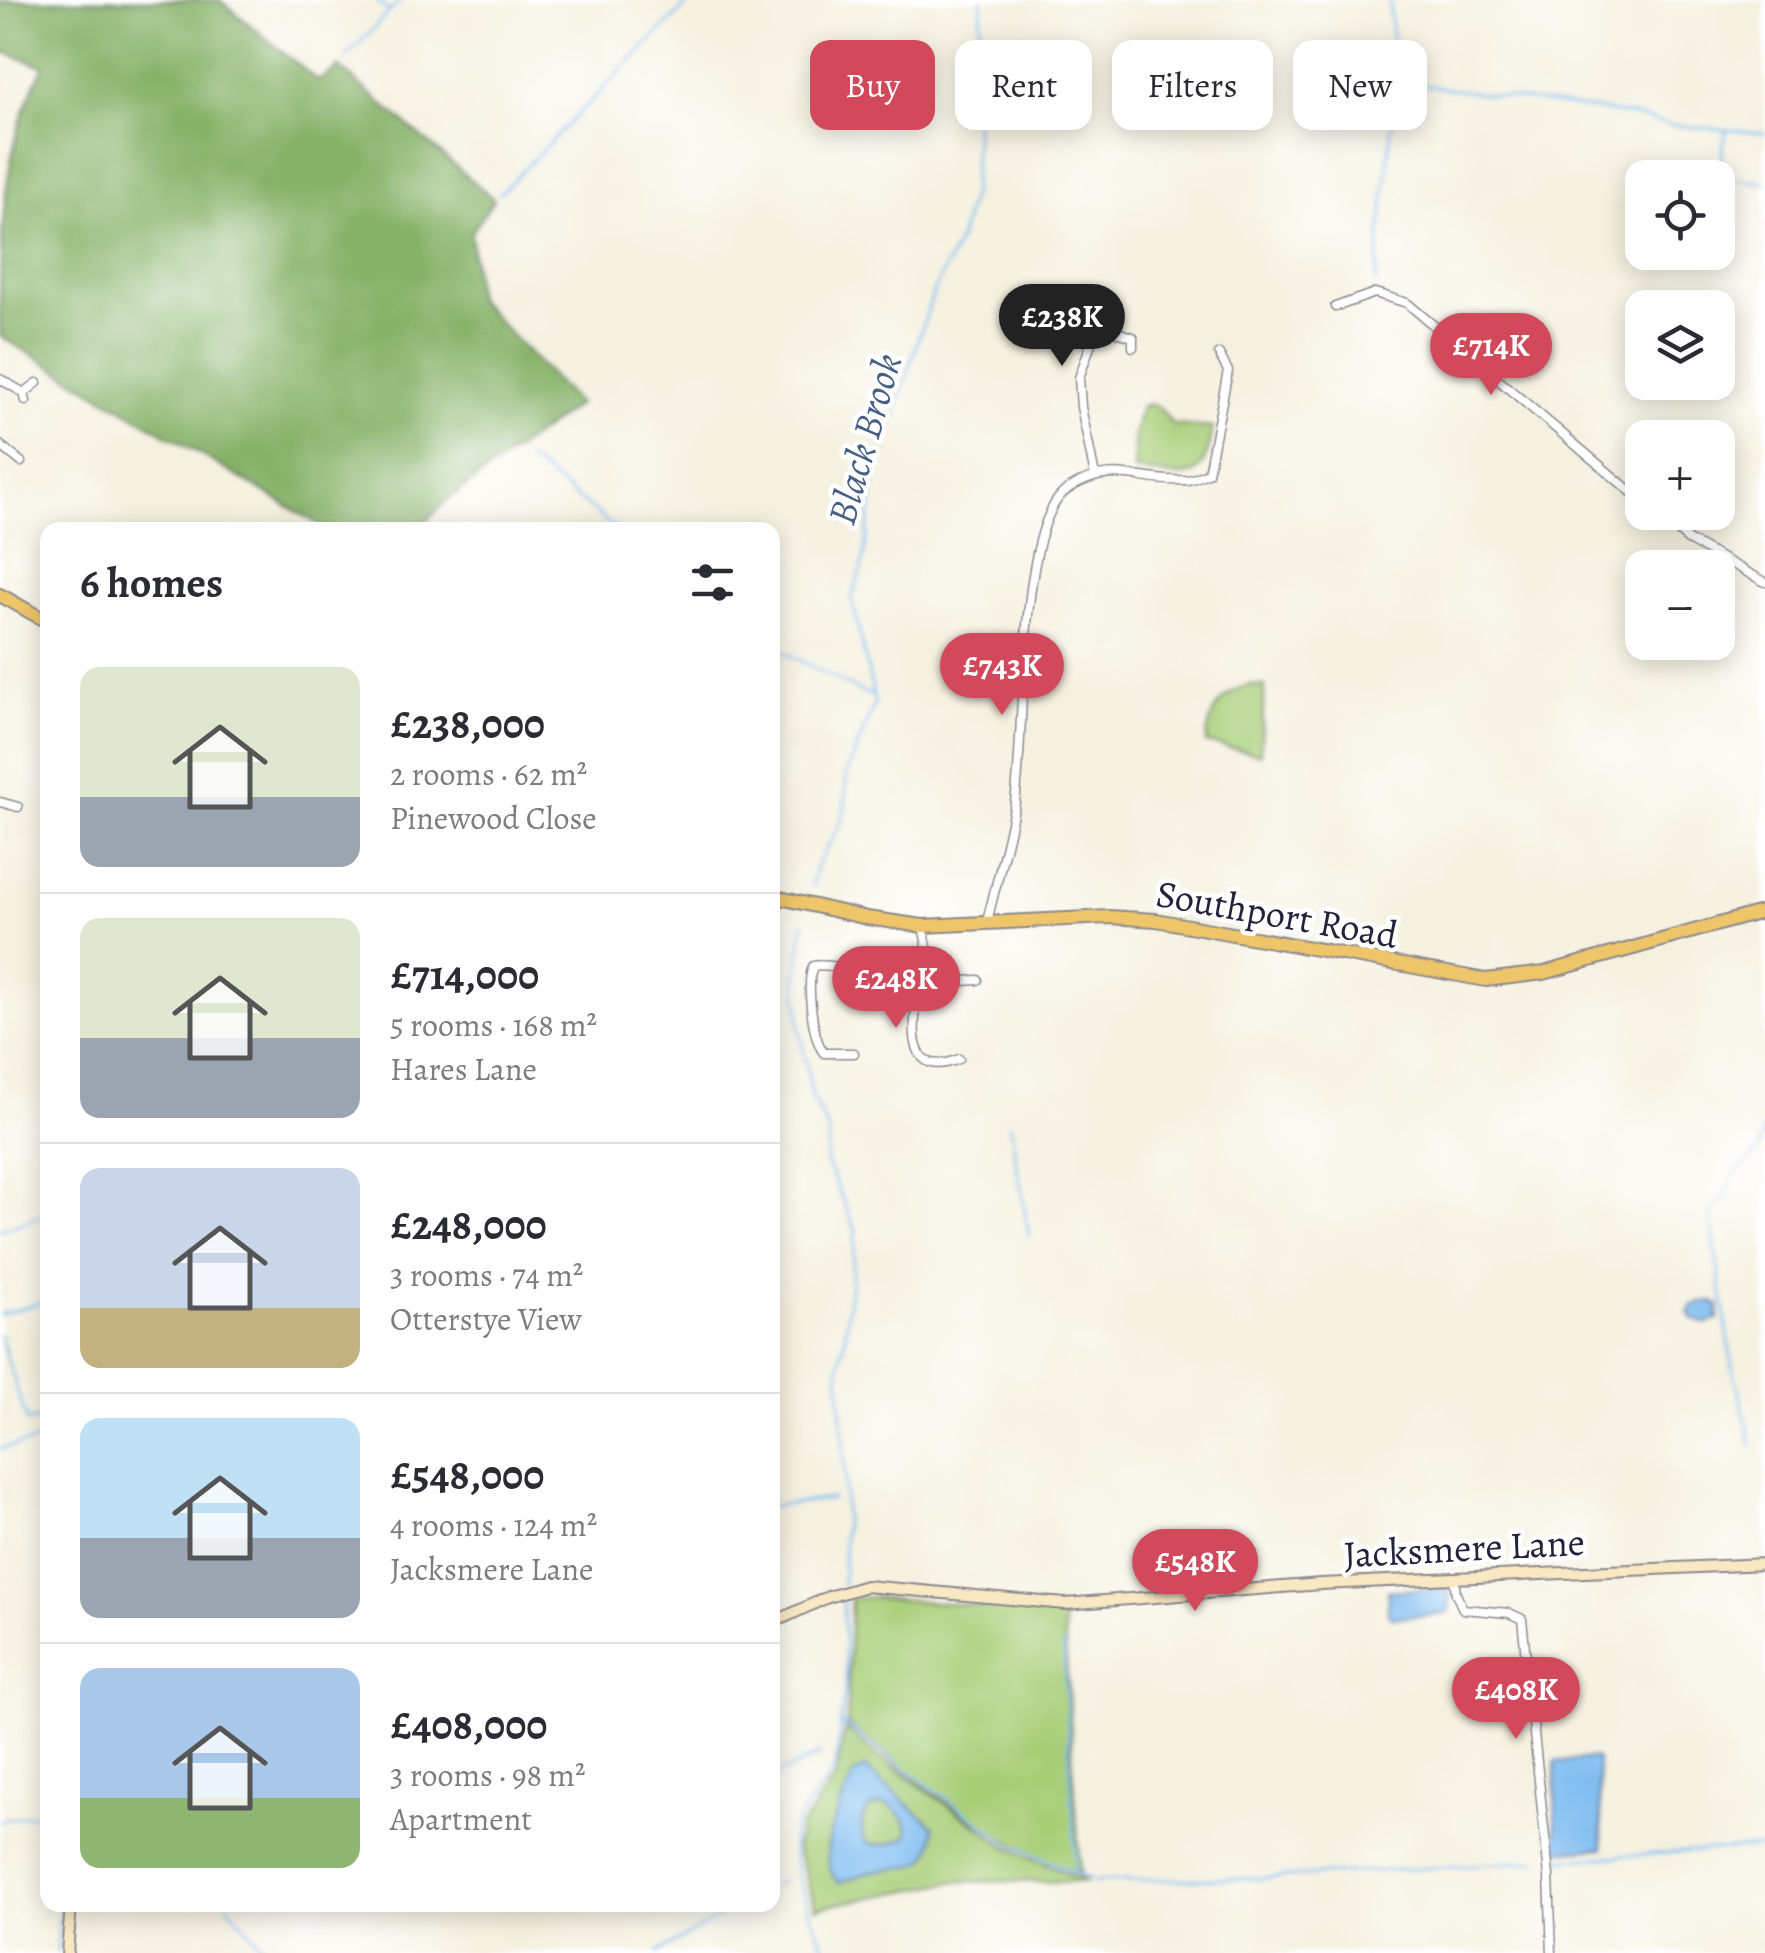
<!DOCTYPE html>
<meta charset="utf-8">
<style>
:root{--surface:#fff;--page:#f2f2f3;--text:#2b2b33;--muted:#7c7c81;--line:#e1e1e2;--accent:#d1495b}
body{margin:0;font-family:Alegreya,serif;background:var(--page);color:var(--text);height:100vh;display:flex;flex-direction:column;font-size:38px;white-space:nowrap}
*{box-sizing:border-box;margin:0}
p{font-size:32px;color:var(--muted)}
.icon{flex:none;width:55px;height:55px;fill:none;stroke:currentColor;stroke-width:2;stroke-linecap:round;stroke-linejoin:round}
.map{position:relative;flex:1;overflow:hidden}
.details{position:absolute;left:40px;top:522px;width:740px;height:1390px;display:flex;flex-direction:column;background:var(--surface);border-radius:20px;box-shadow:0 5px 25px #0003}
.details>*{flex:none}
.guide{position:absolute;left:810px;top:40px;width:805px;height:90px;display:flex;gap:20px}
.tools{position:absolute;left:1625px;top:160px;display:grid;gap:20px}
.tools a{display:grid;place-items:center;width:110px;height:110px;border-radius:20px;background:var(--surface);box-shadow:0 5px 25px #0003;font-size:50px}
.price{position:absolute;translate:-50% -85px;padding:0 22px;border-radius:35px;background:var(--accent);color:#fff;font-size:32px;line-height:65px;filter:drop-shadow(0 2px 5px #0008)}
.price::after{content:'';position:absolute;left:50%;top:60px;width:30px;height:22px;margin-left:-15px;background:inherit;clip-path:polygon(0 0,100% 0,50% 100%)}
.price.on{background:#222;color:#fff}
ul{padding:0;list-style:none}
li{display:flex;align-items:center;gap:30px;height:250px;padding:0 40px}
li+li{border-top:2px solid var(--line)}
li span{display:grid;place-items:center;flex:none;width:280px;height:200px;border-radius:20px;color:#555}
li>.icon{margin-inline-start:auto}
span .icon{width:120px;height:120px;fill:#fffc;stroke-width:1}
li b{font-size:42px}
h2{display:flex;justify-content:space-between;align-items:center;height:120px;padding:0 40px;font-size:42px}
.pill{padding:0 35px;border-radius:20px;background:var(--surface);box-shadow:0 5px 25px #0003;font-size:35px;line-height:90px}
.pill.on{background:var(--accent);color:#fff}
.map>svg:first-child{display:block}
.green{fill:#a9ce78;stroke:#66785a;stroke-width:2.5}
.forest{fill:#86b168;stroke:#546a52;stroke-width:2.5}
.water{fill:#7dbbf0;stroke:#506e96;stroke-width:2.5;fill-rule:evenodd}
.lines{fill:none;stroke-linecap:round;stroke-linejoin:round}
.stream{stroke:#7dbbf0;stroke-width:2.5}
.minor-casing{stroke:#8c8a8e;stroke-width:11}
.secondary-casing{stroke:#8c8a8e;stroke-width:14}
.trunk-casing{stroke:#8c8a8e;stroke-width:16}
.minor{stroke:#fff;stroke-width:8}
.secondary{stroke:#f8e8c3;stroke-width:10}
.trunk{stroke:#eec569;stroke-width:12}
.labels{text-anchor:middle;stroke-width:9;stroke-linejoin:round;paint-order:stroke}
.street-label{font-size:38px;fill:#22223b;stroke:#fff}
.water-label{font-size:40px;font-style:italic;fill:#465f83;stroke:#fff}
</style>
<div class="map">
<svg width="1765" height="1953" viewBox="0 0 1765 1953">
<rect width="100%" height="100%" fill="#fff"/>
<filter id="ink" filterUnits="userSpaceOnUse"><feTurbulence type="fractalNoise" baseFrequency=".01" numOctaves="2"/><feDisplacementMap in="SourceGraphic" scale="20" xChannelSelector="R" yChannelSelector="G"/><feConvolveMatrix kernelMatrix="1 2 1 2 8 2 1 2 1" color-interpolation-filters="sRGB"/></filter>
<filter id="wash" filterUnits="userSpaceOnUse"><feTurbulence type="fractalNoise" baseFrequency=".0048" numOctaves="4" result="noise"/><feDisplacementMap in="SourceGraphic" scale="40" xChannelSelector="R" yChannelSelector="G"/><feGaussianBlur stdDeviation="2.25" result="paint"/><feColorMatrix in="noise" values="0 0 0 0 0 0 0 0 0 0 0 0 0 0 0 0 0 1.4 0 .05"/><feComposite in="paint" operator="in"/></filter>
<g filter="url(#wash)">
<rect width="100%" height="100%" fill="#f5f1e0"/>
<g class="green">
<path d="M1148,404L1159,407L1173,425L1213,428C1203,490 1185,477 1134,470V436L1141,407Z"/>
<path d="M1250,685L1265,686L1260,754L1206,743C1209,712 1220,693 1250,685Z"/>
<path d="M869,1597L1063,1612L1080,1873C1002,1849 909,1778 847,1724L851,1599Z"/>
<path d="M845,1728L874,1754L1009,1848L1087,1882L957,1881L816,1908L796,1847L799,1829L837,1775Z"/>
</g>
<path class="forest" d="M0,0H220L318,81L339,67L494,199L471,233L476,298L578,404L445,502L418,530H328L0,336C0,246 0,144 44,66L0,51Z"/>
<g class="water">
<path d="M1709,1301L1719,1305L1718,1319L1707,1324L1693,1319L1689,1312L1693,1305Z"/>
<path d="M1446,1588L1450,1595V1610L1444,1614L1393,1618L1388,1614V1591Z"/>
<path d="M1594,1758L1597,1760L1603,1848L1560,1851L1556,1849L1555,1762Z"/>
<path d="M865,1768L934,1826C935,1877 904,1864 870,1872C860,1875 849,1880 838,1883C812,1852 841,1806 854,1774ZM883,1804C896,1807 908,1820 909,1834C900,1843 877,1848 865,1842C858,1824 862,1806 883,1804Z"/>
</g>
<g class="lines">
<g class="stream">
<path d="M376,0L390,12"/>
<path d="M729,4L732,0"/>
<path d="M346,57L401,0"/>
<path d="M1396,81L1630,115L1670,125L1765,133"/>
<path d="M1726,130L1719,177L1765,183"/>
<path d="M499,194L691,0"/>
<path d="M1376,282L1396,81L1389,0"/>
<path d="M528,460L618,530"/>
<path d="M772,646L867,695L873,693"/>
<path d="M812,886L816,867L840,825L845,808L846,775L875,703L852,599L864,559L875,475L933,293L959,240L972,192L982,0"/>
<path d="M804,923L797,976L800,1031L812,1097L829,1132L826,1162L856,1231L845,1337L839,1369L845,1475L843,1586"/>
<path d="M1010,1124L1029,1235"/>
<path d="M0,1230L48,1214"/>
<path d="M0,1314L48,1301"/>
<path d="M0,1335L27,1422L48,1417"/>
<path d="M1752,1446L1732,1363L1711,1219L1712,1212L1727,1193L1732,1176L1752,1159L1758,1150L1765,1126"/>
<path d="M0,1449L41,1440L48,1451"/>
<path d="M772,1506L832,1499"/>
<path d="M1063,1644L1076,1872"/>
<path d="M842,1723L1010,1844L1094,1881L1269,1878L1537,1861"/>
<path d="M772,1777L821,1754"/>
<path d="M0,1821L43,1812"/>
<path d="M1555,1860L1765,1847"/>
<path d="M772,1886L782,1881"/>
<path d="M228,1905L268,1953"/>
<path d="M57,1953L60,1905"/>
<path d="M657,1953L740,1905"/>
<path d="M827,1953C815,1924 782,1853 796,1824C805,1806 821,1790 833,1773L836,1764L846,1679L843,1599"/>
</g>
</g>
</g>
<g filter="url(#ink)">
<g class="lines">
<g class="minor-casing">
<g id="minor">
<path d="M1335,307L1375,293L1407,303L1642,501"/>
<path d="M1097,326L1104,305"/>
<path d="M0,379L24,393"/>
<path d="M26,401L24,393L37,383"/>
<path d="M0,445L21,462"/>
<path d="M1098,475L1095,476L1081,407L1079,378L1097,326L1133,337V347"/>
<path d="M1656,512L1688,540L1765,582"/>
<path d="M0,802L18,807"/>
<path d="M987,922C996,883 1008,843 1015,802C1025,740 1017,523 1067,490C1113,459 1141,484 1186,480C1193,480 1201,475 1208,473L1228,371L1219,354"/>
<path d="M923,926C925,939 932,961 929,974C927,981 920,987 918,995C912,1028 908,1080 959,1059"/>
<path d="M929,973L948,982L978,980"/>
<path d="M854,1053H824C812,1038 806,983 813,966C833,961 898,982 919,991"/>
<path d="M1454,1578L1456,1594L1463,1609L1509,1613L1522,1619L1549,1876L1552,1953"/>
</g>
</g>
<g class="secondary-casing">
<g id="secondary">
<path d="M772,1623L828,1597L866,1586L1065,1604L1321,1584L1765,1564"/>
<path d="M67,1953L71,1905"/>
</g>
</g>
<g class="trunk-casing">
<g id="trunk">
<path d="M0,595L48,622"/>
<path d="M772,896L867,918L923,926L1109,917L1156,920L1486,980L1544,973L1765,911"/>
</g>
</g>
<use href="#minor" class="minor"/>
<use href="#secondary" class="secondary"/>
<use href="#trunk" class="trunk"/>
</g>
</g>
<g class="labels">
<g class="street-label">
<text transform="translate(1277 914) rotate(10)" y="13">Southport Road</text>
<text transform="translate(1464 1548) rotate(-3)" y="13">Jacksmere Lane</text>
</g>
<g class="water-label">
<text transform="translate(864 439) rotate(-74)" y="14">Black Brook</text>
</g>
</g>
</svg>
<div class="tools">
<a><svg class="icon" aria-label="locate" viewBox="0 0 24 24"><circle cx="12" cy="12" r="6"/><path d="M12 2v4M12 18v4M2 12h4M18 12h4"/></svg></a>
<a><svg class="icon" aria-label="layers" viewBox="0 0 24 24"><path d="M12 4l9 5-9 5-9-5zM3 14l9 5 9-5"/></svg></a>
<a>+</a>
<a>−</a>
</div>
<b class="price on" style="left:1062px;top:369px">£238K</b>
<b class="price" style="left:1491px;top:398px">£714K</b>
<b class="price" style="left:1002px;top:718px">£743K</b>
<b class="price" style="left:896px;top:1031px">£248K</b>
<b class="price" style="left:1195px;top:1614px">£548K</b>
<b class="price" style="left:1516px;top:1742px">£408K</b>
<div class="guide">
<a class="pill on">Buy</a>
<a class="pill">Rent</a>
<a class="pill">Filters</a>
<a class="pill">New</a>
</div>
<section class="details">
<h2>6 homes<svg class="icon" aria-label="filters" viewBox="0 0 24 24"><path d="M4 7h16M4 17h16"/><circle cx="9" cy="7" r="2"/><circle cx="15" cy="17" r="2"/></svg></h2>
<ul>
<li><span style="background:linear-gradient(#dfe7d0 65%,#9aa5b1 0)"><svg class="icon" aria-label="home" viewBox="0 0 24 24"><path d="M3 11l9-7 9 7M6 9v11h12V9"/></svg></span><div><b>£238,000</b><p>2 rooms · 62 m²</p><p>Pinewood Close</p></div></li>
<li><span style="background:linear-gradient(#dfe7d0 60%,#9aa5b1 0)"><svg class="icon" aria-label="home" viewBox="0 0 24 24"><path d="M3 11l9-7 9 7M6 9v11h12V9"/></svg></span><div><b>£714,000</b><p>5 rooms · 168 m²</p><p>Hares Lane</p></div></li>
<li><span style="background:linear-gradient(#c9d6e8 70%,#c2b280 0)"><svg class="icon" aria-label="home" viewBox="0 0 24 24"><path d="M3 11l9-7 9 7M6 9v11h12V9"/></svg></span><div><b>£248,000</b><p>3 rooms · 74 m²</p><p>Otterstye View</p></div></li>
<li><span style="background:linear-gradient(#bfe0f5 60%,#9aa5b1 0)"><svg class="icon" aria-label="home" viewBox="0 0 24 24"><path d="M3 11l9-7 9 7M6 9v11h12V9"/></svg></span><div><b>£548,000</b><p>4 rooms · 124 m²</p><p>Jacksmere Lane</p></div></li>
<li><span style="background:linear-gradient(#a9c7e8 65%,#8fb573 0)"><svg class="icon" aria-label="home" viewBox="0 0 24 24"><path d="M3 11l9-7 9 7M6 9v11h12V9"/></svg></span><div><b>£408,000</b><p>3 rooms · 98 m²</p><p>Apartment</p></div></li>
</ul>
</section>
</div>
